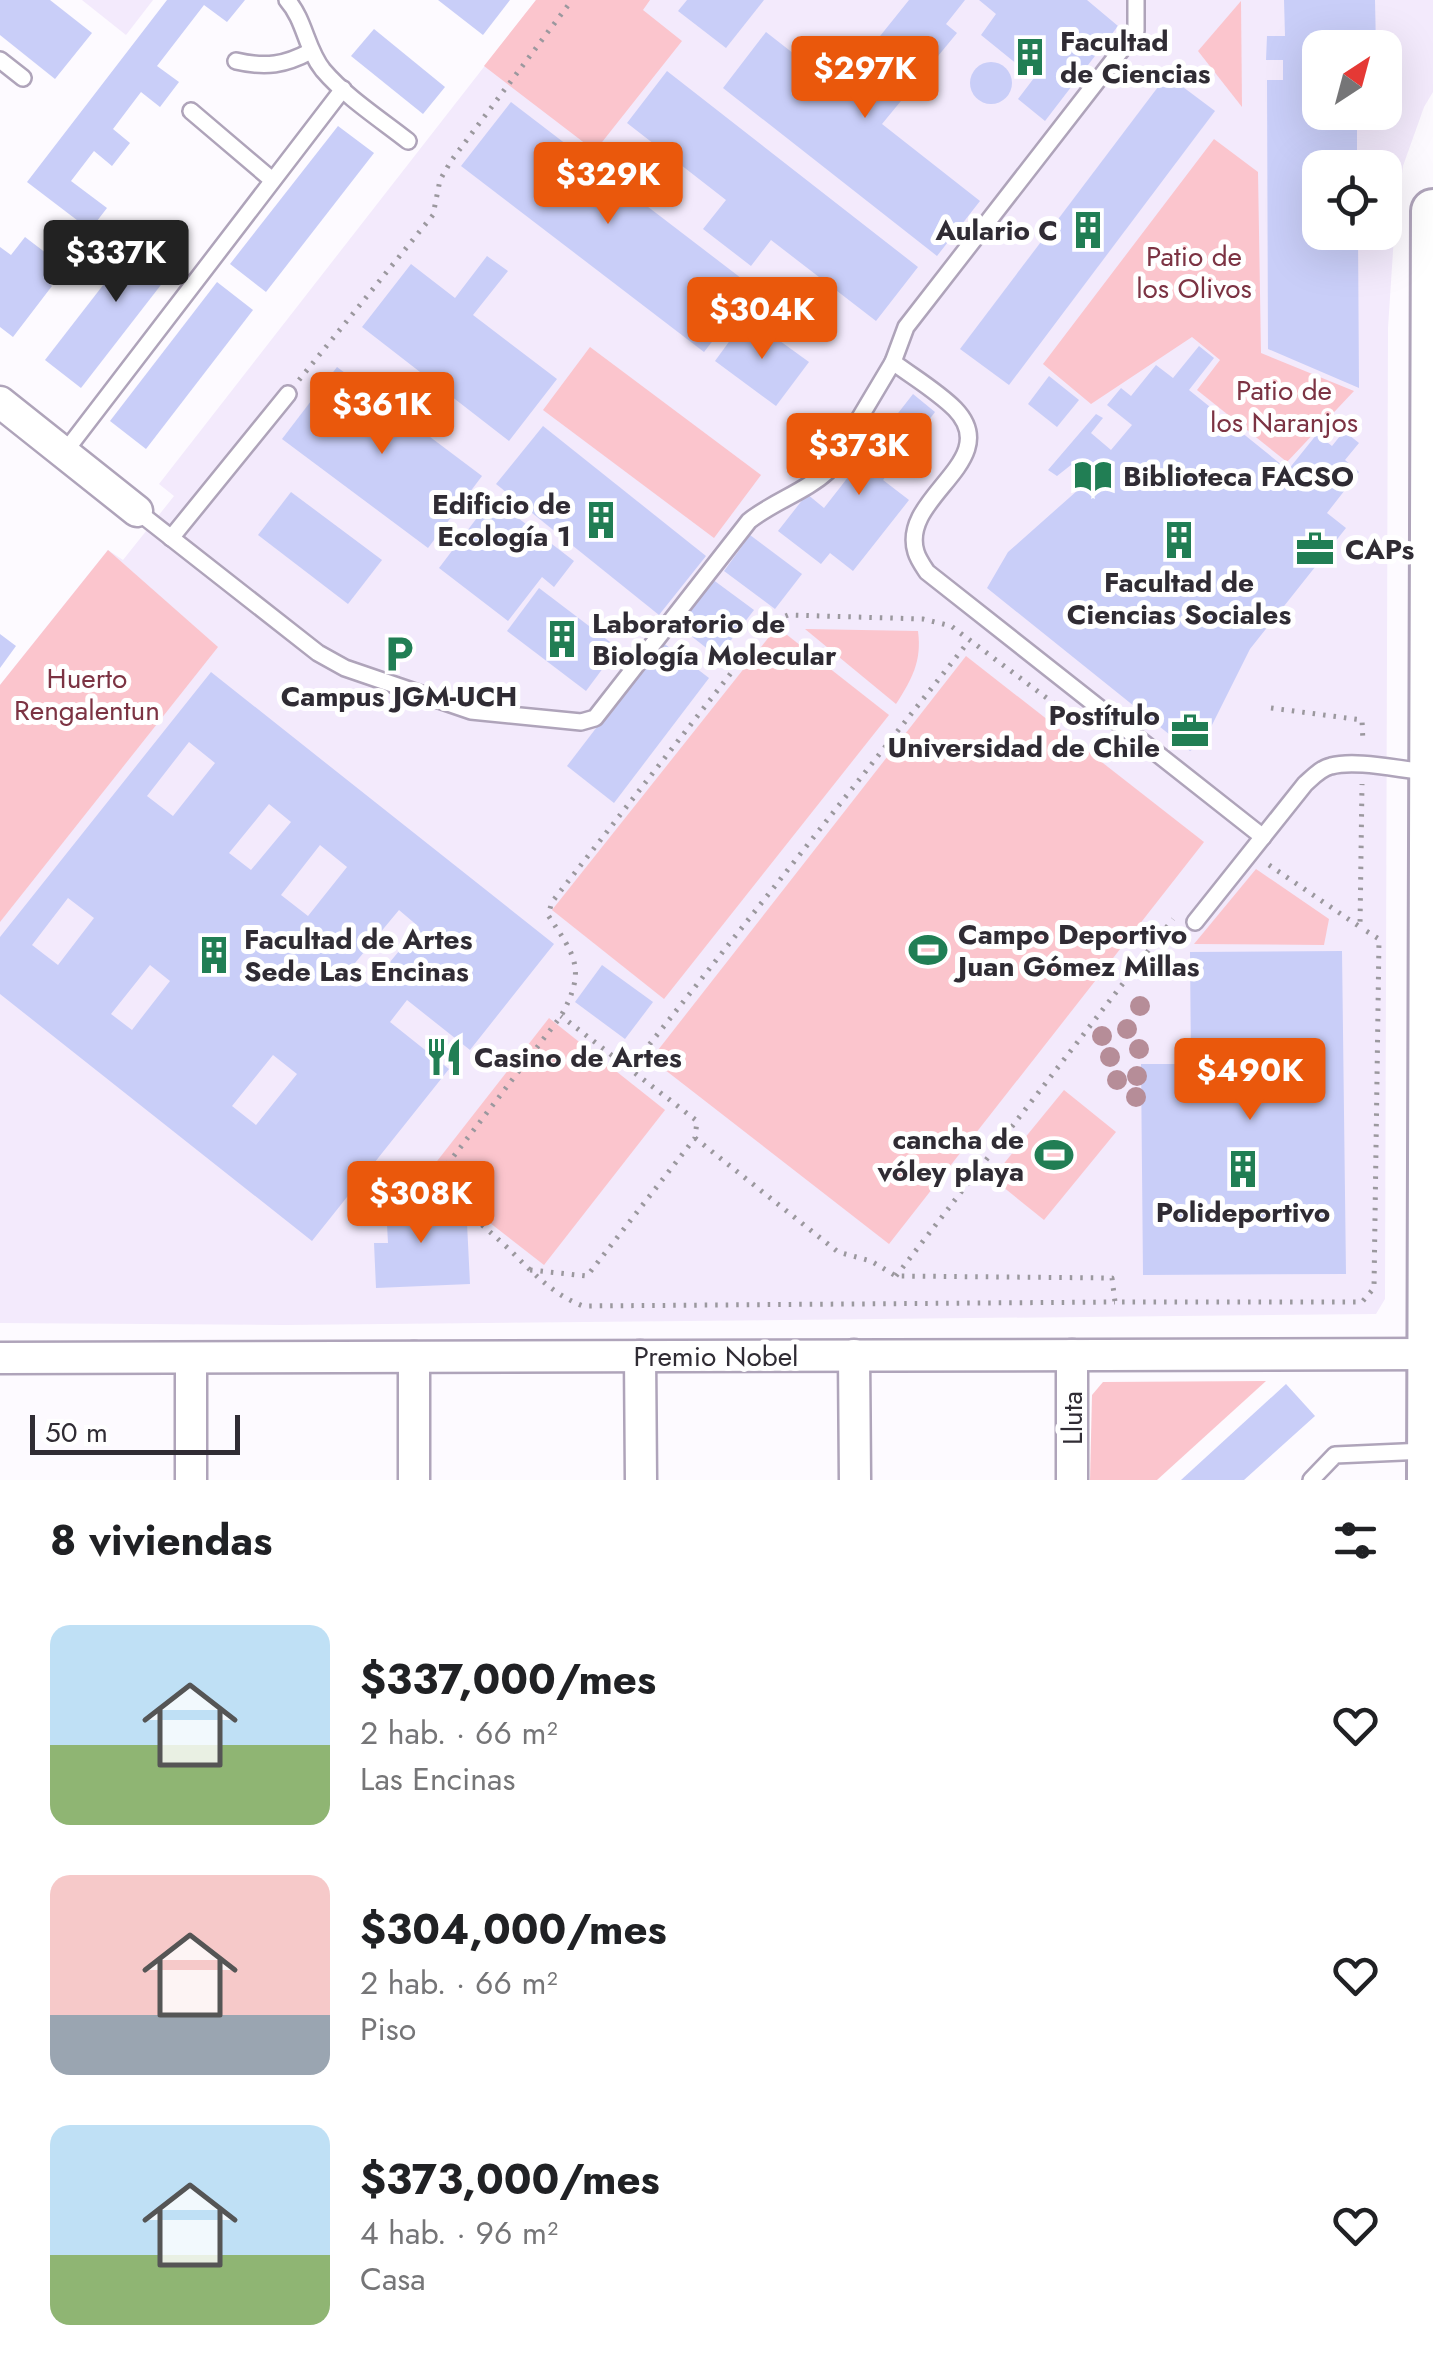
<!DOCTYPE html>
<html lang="es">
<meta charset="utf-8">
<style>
:root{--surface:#fff;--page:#f6f6f6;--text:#202124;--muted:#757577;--accent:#ea580c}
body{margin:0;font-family:Jost,sans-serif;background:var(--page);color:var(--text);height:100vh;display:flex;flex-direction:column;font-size:38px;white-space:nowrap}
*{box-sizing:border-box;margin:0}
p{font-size:32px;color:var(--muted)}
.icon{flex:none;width:55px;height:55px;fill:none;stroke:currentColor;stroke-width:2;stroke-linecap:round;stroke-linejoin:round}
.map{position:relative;height:1480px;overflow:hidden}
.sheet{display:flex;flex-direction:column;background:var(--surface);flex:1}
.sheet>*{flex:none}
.needle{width:65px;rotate:36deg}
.fabs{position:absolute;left:1302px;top:30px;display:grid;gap:20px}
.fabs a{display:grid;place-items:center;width:100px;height:100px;border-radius:20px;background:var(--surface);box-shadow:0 10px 40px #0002;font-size:50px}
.scale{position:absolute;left:30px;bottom:25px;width:210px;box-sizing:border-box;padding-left:10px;border:5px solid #302c34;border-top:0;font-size:28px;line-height:35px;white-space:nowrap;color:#302c34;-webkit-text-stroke:8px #fff;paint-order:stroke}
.price{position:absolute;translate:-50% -85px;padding:0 22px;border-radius:10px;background:var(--accent);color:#fff;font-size:32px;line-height:65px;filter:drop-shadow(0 2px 5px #0008)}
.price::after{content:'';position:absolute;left:50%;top:60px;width:30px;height:22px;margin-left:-15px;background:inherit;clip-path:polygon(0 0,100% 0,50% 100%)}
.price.current{background:#222;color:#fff}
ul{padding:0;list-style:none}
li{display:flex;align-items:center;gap:30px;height:250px;padding:0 50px}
li span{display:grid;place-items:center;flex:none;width:280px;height:200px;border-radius:20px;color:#555}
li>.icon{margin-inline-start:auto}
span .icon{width:120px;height:120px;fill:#fffc;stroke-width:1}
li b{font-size:42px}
h2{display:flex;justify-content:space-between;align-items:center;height:120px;padding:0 50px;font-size:42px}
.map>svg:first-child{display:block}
.built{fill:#f3eafc;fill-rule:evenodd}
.green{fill:#fbc5cd}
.building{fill:#c9cef8;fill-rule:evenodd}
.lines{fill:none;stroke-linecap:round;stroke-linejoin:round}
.lane-casing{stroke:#afa4ba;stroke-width:20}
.street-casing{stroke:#afa4ba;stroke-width:35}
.secondary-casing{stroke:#afa4ba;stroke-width:48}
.path{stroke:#9b989e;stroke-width:5;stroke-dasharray:2.5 8;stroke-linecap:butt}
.lane{stroke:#fff;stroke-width:15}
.street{stroke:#fff;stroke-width:30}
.secondary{stroke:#fff;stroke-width:42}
.tree{fill:#b68d98}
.labels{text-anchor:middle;stroke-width:10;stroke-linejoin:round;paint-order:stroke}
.poi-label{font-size:28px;font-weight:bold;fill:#302c34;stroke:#fff;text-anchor:start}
.park-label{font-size:28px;fill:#7c3343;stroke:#fff}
.street-label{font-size:28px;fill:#302c34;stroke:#fff}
</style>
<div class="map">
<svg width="1433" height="1480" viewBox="0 0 1433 1480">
<rect width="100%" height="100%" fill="#fdfaff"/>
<g class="built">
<path d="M82,0H153L126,35Z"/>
<path d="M536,0H1433V92L1424,107L1403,166L1394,236L1388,328L1385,1299L1376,1314L284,1325L0,1323V685L108,550L123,560L174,496L159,484ZM1320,48H1385V112H1320ZM1320,168H1385V232H1320Z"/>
</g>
<g class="green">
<path d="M536,0H650L643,10L682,41L595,151L484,66Z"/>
<path d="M1241,1L1242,107L1198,51Z"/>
<path d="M1214,139L1258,172L1261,353L1354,391L1287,462L1197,390L1220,360L1192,337L1091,404L1043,364Z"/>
<path d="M590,347L761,475L714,538L543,410Z"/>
<path d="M108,550L218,647L0,922V685Z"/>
<path d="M777,627L889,715L664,999L552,910Z"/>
<path d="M805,629L918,631C922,661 912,679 896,704Z"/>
<path d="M966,656L1204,842L889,1244L651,1059Z"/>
<path d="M1256,869L1329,919L1324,945L1194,944Z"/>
<path d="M549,1018L665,1110L544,1265L427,1174Z"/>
<path d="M1064,1090L1116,1132L1044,1220L992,1178Z"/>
<path d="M1266,1381L1157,1480H1090L1092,1395L1103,1382Z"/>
</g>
<g class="building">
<path d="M0,0H50L92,33L55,79L0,35Z"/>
<path d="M167,0H245L227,22L204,5L157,66L179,82L160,107L141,92L113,129L130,143L112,166L94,151L71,181L107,208L90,230L27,182Z"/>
<path d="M438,0H510L483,35Z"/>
<path d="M687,0H764L726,48L678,11Z"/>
<path d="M909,0H965L946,24L957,33L882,124L980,201L937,256L723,88L766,32L858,104L880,77L860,61Z"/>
<path d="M979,0H1087L1118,26L1045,121L1018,99L1034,78L981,35L996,14Z"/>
<path d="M1284,0H1375L1376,48H1320V61H1314V83H1320V112H1357V168H1320V232H1358L1359,388L1268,349L1267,80H1283V60H1266L1267,36H1285Z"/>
<path d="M374,29L445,87L423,114L351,56Z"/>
<circle cx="991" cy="83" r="21"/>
<path d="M667,71L918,267L876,321L771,240L751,266L703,229L726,200L627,123Z"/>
<path d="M1167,75L1215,111L1009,385L960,349Z"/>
<path d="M511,102L754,288L704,352L461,166Z"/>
<path d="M338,126L374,153L266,292L230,264Z"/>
<path d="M152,222L188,250L81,388L45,360Z"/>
<path d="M25,237L59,263L45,280L52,286L13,337L0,327V247L11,255Z"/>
<path d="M487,256L508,271L473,315L557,379L509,441L362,327L411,264L455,298Z"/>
<path d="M217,282L253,310L146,449L110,421Z"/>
<path d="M747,317L809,362L776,406L715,361Z"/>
<path d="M1199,346L1214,358L1189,390L1288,470L1317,434L1332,446L1344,431L1359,443L1345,460L1359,472L1327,513L1346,528L1250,649L1203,743L1190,751L987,588L1008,552L1087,482L1071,465L1057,476L1048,470L1096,414L1103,418L1091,433L1111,450L1132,425L1107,405L1121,388L1131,396L1156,365L1173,378Z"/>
<path d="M337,367L482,476L428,548L282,439Z"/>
<path d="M1049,376L1079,400L1057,427L1028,404Z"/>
<path d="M913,394L935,412L883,480L909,500L853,571L830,553L821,564L778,531L807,494L824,508Z"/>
<path d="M543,426L706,556L659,615L496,484Z"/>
<path d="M291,492L382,560L348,604L258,535Z"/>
<path d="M492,498L574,561L554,587L542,577L508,621L439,568Z"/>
<path d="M750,535L802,574L775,609L724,571Z"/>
<path d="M712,579L754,610L718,657L677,625Z"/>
<path d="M539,588L618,648L586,691L507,631Z"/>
<path d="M0,634L16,646L0,668Z"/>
<path d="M662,642L709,678L614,803L567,766Z"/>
<path d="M211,672L554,944L470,1050L407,1000L390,1022L449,1069L312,1241L0,994V937ZM189,742L215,763L173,816L147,796ZM269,804L291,822L251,870L229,853ZM320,845L347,867L308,916L281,895ZM68,898L94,918L58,965L32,945ZM399,910L419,927L370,986L350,969ZM150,965L170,981L132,1030L111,1014ZM273,1055L297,1074L256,1125L232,1106Z"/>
<path d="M1342,951L1346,1274L1143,1275L1141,1064H1191L1190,952Z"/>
<path d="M602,965L653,1002L625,1039L575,1002Z"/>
<path d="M437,1190L438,1225L467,1223L470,1284L376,1288L374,1243H388L386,1206H403V1191Z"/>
<path d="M1286,1384L1315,1416L1244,1480H1181Z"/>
</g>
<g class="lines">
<g class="lane-casing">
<g id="lane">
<path d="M287,0C305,20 306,49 323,70C346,97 380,119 408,141"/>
<path d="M0,60L23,78"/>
<path d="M236,61C266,68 285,65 311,51"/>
<path d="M191,111L271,179"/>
<path d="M893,362C913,377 937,391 955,409C1005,461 899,497 916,552C918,559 923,566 927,572L1263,837"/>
<path d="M64,453L343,89"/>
<path d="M137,511L318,653L345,668L471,711L581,722L595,718L749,521C774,501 805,492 828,471L893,362L906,327L1136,31V0"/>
<path d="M171,538L288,394"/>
<path d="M1195,922L1305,784C1313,777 1321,768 1331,766C1356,759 1401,770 1428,772"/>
<path d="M1311,1480L1335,1455L1425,1451"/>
</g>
</g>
<g class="street-casing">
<g id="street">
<path d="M0,402L137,511"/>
<path d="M854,1355L855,1480"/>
<path d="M1072,1355V1480"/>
<path d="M640,1356L641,1480"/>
<path d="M414,1357V1480"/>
<path d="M0,1358L1433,1354"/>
<path d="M191,1358V1480"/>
</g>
</g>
<g class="secondary-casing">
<path id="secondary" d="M1429,1480L1433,211"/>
</g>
<g class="path">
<path d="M299,380L433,215L440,180L451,161L572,0"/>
<path d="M1271,708L1362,720L1363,743"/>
<path d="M1080,723L951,626L923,619L788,615L771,622L552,902L548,915C575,956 587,969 561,1016L440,1174L443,1192C466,1211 487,1229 509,1249C532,1272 552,1294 583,1306L1115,1302"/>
<path d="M1269,865L1360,927L1362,784"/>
<path d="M630,1069L969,641"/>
<path d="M695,1138L838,1252L871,1261L896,1276L1112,1278L1115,1302H1362L1374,1288L1379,939L1360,927"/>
<path d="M530,1270L587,1276L695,1138L697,1121L561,1016"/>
<path d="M896,1276L1173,919"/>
</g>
<use href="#lane" class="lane"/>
<use href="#street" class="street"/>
<use href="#secondary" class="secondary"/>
</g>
<g class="tree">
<circle cx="1140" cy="1006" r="10"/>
<circle cx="1127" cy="1029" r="10"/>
<circle cx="1102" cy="1036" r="10"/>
<circle cx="1139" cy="1049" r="10"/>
<circle cx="1110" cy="1057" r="10"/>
<circle cx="1137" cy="1076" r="10"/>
<circle cx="1117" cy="1080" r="10"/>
<circle cx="1136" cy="1097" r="10"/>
</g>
<defs>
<g id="building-bare" transform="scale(3)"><path d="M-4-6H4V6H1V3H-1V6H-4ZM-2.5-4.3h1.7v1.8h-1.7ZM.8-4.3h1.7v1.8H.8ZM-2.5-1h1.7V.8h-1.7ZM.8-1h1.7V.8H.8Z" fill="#217e54" stroke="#fff" stroke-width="2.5" paint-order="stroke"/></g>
<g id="library-bare" transform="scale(3)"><path d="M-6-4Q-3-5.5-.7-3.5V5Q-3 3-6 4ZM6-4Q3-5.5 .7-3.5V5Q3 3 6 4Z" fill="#217e54" stroke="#fff" stroke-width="2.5" paint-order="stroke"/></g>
<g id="office-bare" transform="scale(3)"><path d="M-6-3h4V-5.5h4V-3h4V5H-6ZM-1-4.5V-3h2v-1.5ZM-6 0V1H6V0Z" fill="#217e54" stroke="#fff" stroke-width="2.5" paint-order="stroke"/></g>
<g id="parking-bare" transform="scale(3)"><path d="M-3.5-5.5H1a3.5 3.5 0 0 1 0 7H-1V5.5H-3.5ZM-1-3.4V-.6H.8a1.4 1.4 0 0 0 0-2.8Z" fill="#217e54" stroke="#fff" stroke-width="2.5" paint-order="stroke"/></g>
<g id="stadium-bare" transform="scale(3)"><path d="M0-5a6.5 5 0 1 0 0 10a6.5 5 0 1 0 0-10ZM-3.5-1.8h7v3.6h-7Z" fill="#217e54" stroke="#fff" stroke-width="2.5" paint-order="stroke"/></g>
<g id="restaurant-bare" transform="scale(3)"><path d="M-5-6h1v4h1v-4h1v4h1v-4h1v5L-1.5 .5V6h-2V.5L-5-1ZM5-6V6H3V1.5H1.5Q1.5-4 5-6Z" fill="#217e54" stroke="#fff" stroke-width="2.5" paint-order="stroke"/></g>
</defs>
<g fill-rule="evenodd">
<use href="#building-bare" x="1030" y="57"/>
<use href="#building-bare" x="1088" y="230"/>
<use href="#library-bare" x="1093" y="476"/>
<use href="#building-bare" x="601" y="520"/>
<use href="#building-bare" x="1179" y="540"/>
<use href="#office-bare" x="1315" y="549"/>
<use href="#building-bare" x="562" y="639"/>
<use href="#parking-bare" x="399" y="654"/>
<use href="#office-bare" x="1190" y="731"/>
<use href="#stadium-bare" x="928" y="950"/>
<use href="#building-bare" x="214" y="955"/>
<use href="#restaurant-bare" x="444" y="1057"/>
<use href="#stadium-bare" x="1054" y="1155"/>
<use href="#building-bare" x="1243" y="1169"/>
</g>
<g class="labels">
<g class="poi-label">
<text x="1060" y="51">Facultad<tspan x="1060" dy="32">de Ciencias</tspan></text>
<text x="1058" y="240" text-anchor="end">Aulario C</text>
<text x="1123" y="486">Biblioteca FACSO</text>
<text x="571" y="514" text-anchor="end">Edificio de<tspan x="571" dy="32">Ecología 1</tspan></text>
<text x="1345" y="559">CAPs</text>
<text x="1179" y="592" text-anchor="middle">Facultad de<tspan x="1179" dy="32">Ciencias Sociales</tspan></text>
<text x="592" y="633">Laboratorio de<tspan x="592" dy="32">Biología Molecular</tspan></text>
<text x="399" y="706" text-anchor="middle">Campus JGM-UCH</text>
<text x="1160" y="725" text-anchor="end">Postítulo<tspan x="1160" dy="32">Universidad de Chile</tspan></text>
<text x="958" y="944">Campo Deportivo<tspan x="958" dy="32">Juan Gómez Millas</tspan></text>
<text x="244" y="949">Facultad de Artes<tspan x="244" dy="32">Sede Las Encinas</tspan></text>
<text x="474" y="1067">Casino de Artes</text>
<text x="1024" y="1149" text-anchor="end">cancha de<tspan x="1024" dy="32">vóley playa</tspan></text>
<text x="1243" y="1222" text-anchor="middle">Polideportivo</text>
</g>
<g class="park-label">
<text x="1194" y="266">Patio de<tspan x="1194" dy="32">los Olivos</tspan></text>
<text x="1284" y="400">Patio de<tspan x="1284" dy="32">los Naranjos</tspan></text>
<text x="87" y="688">Huerto<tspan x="87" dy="32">Rengalentun</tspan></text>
</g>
<g class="street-label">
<text x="716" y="1366">Premio Nobel</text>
<text transform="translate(1072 1418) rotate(-90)" y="10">Lluta</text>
</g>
</g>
</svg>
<div class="fabs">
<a><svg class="needle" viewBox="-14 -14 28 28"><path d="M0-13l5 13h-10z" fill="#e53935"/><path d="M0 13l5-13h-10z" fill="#757577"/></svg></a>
<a><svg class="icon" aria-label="locate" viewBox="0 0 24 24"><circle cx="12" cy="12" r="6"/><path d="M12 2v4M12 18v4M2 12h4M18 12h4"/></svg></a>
</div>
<div class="scale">50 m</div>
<b class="price" style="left:865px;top:121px">$297K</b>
<b class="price" style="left:608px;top:227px">$329K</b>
<b class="price current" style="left:116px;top:305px">$337K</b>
<b class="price" style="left:762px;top:362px">$304K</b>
<b class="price" style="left:382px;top:457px">$361K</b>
<b class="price" style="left:859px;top:498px">$373K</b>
<b class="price" style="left:1250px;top:1123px">$490K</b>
<b class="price" style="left:421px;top:1246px">$308K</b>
</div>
<section class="sheet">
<h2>8 viviendas<svg class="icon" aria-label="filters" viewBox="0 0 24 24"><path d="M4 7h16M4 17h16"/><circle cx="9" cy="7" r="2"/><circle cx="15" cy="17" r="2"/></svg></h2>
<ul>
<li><span style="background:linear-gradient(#bfe0f5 60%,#8fb573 0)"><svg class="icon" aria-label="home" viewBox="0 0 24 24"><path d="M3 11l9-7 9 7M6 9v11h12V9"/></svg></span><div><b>$337,000/mes</b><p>2 hab. · 66 m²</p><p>Las Encinas</p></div><svg class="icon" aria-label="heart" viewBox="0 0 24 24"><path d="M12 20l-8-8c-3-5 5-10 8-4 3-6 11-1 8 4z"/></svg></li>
<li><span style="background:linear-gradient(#f6c9c9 70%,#9aa5b1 0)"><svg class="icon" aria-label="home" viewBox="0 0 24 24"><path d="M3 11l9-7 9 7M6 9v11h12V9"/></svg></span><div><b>$304,000/mes</b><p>2 hab. · 66 m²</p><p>Piso</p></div><svg class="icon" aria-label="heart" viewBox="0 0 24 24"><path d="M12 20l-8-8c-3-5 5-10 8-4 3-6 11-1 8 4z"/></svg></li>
<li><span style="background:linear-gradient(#bfe0f5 65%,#8fb573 0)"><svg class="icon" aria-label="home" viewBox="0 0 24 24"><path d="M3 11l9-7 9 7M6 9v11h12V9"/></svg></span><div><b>$373,000/mes</b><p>4 hab. · 96 m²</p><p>Casa</p></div><svg class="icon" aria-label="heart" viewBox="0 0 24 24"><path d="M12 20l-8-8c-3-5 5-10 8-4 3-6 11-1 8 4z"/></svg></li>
</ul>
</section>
